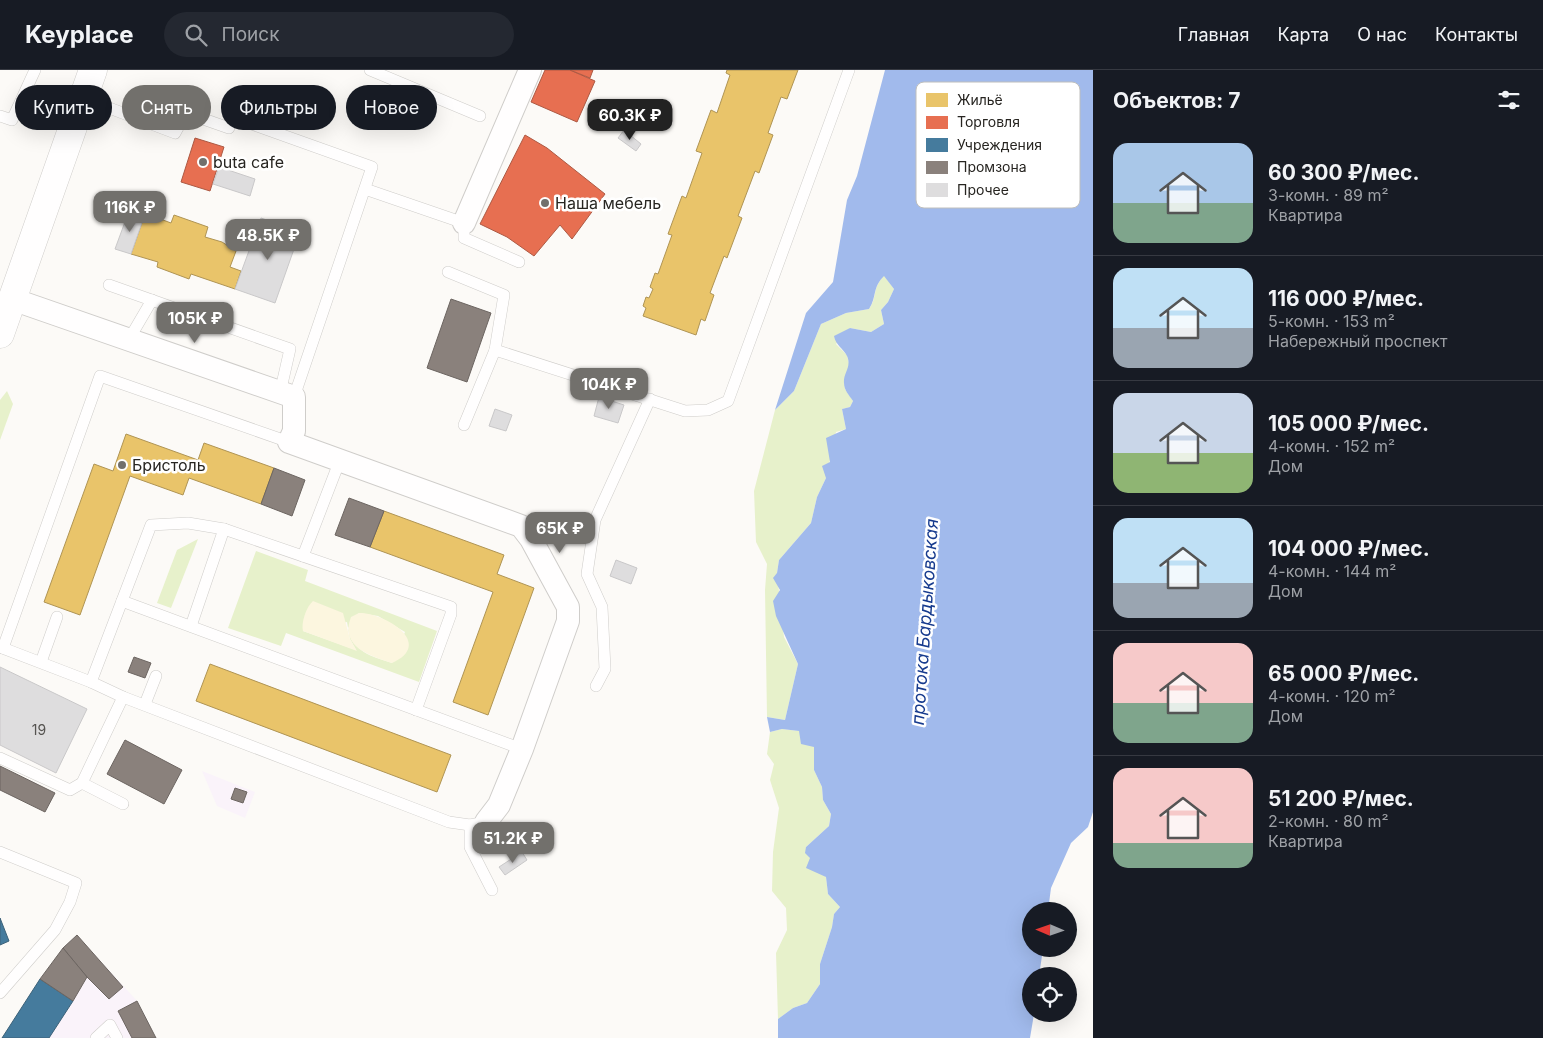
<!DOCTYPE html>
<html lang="ru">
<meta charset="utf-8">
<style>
:root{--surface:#171b24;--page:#242831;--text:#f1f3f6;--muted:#9ea1a6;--line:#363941;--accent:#72706c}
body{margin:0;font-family:Inter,sans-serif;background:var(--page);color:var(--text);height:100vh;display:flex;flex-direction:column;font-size:19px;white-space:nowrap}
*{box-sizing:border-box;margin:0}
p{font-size:16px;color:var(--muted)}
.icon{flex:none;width:28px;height:28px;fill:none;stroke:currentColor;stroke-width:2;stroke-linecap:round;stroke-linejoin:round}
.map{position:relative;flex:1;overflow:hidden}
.drawer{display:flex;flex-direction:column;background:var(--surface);width:450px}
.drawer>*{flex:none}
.guide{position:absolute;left:15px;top:15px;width:475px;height:45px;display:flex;gap:10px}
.needle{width:32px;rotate:272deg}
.buttons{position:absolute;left:1022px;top:832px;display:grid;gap:10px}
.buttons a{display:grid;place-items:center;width:55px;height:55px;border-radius:50%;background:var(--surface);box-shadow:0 5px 20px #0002;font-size:25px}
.price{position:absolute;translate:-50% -42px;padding:0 11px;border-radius:10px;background:var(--accent);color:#fff;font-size:16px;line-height:32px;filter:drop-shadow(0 1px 2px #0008)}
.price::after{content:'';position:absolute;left:50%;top:30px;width:15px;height:11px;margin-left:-8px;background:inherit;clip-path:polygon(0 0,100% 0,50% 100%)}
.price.selected{background:#222;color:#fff}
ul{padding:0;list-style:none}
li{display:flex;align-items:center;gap:15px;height:125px;padding:0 20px}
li+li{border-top:1px solid var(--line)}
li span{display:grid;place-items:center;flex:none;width:140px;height:100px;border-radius:15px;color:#555}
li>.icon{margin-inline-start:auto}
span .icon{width:60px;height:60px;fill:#fffc;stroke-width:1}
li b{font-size:21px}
h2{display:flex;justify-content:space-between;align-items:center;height:60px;padding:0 20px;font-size:21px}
.tag{padding:0 18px;border-radius:22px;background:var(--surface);box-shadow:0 5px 20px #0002;font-size:18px;line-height:45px}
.tag.selected{background:var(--accent);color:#fff}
header{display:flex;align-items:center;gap:30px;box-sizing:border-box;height:70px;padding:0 25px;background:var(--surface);border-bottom:1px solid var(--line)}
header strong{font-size:24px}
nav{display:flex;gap:28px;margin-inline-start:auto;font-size:18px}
.search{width:350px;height:45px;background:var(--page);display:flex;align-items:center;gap:12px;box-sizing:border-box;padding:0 18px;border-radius:28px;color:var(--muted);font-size:19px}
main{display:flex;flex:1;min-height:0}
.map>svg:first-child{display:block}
.industrial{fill:#faf3fa}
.green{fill:#e7f1cb;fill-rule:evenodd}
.sand{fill:#fcf6df}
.water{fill:#a1baec}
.homes{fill:#e9c46a;stroke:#af9454}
.shops{fill:#e76f51;stroke:#ad5943}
.public{fill:#457b9d;stroke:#3c6178}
.industry{fill:#8a817c;stroke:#6c6561}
.building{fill:#deddde;stroke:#c9c8c9}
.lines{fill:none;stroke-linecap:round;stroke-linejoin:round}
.service-casing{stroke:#cfcdca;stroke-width:12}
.minor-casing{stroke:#cfcdca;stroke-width:24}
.secondary-casing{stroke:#cfcdca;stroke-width:29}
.service{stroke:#fffefe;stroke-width:11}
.minor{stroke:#fffefe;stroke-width:22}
.secondary{stroke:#fffefe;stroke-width:28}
.poi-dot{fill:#72706c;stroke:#fff;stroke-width:2}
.labels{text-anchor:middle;stroke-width:5;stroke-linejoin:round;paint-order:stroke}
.number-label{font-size:14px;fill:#555350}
.poi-label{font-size:16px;fill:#272521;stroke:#fff;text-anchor:start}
.water-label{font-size:18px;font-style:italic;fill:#173b8e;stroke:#fff}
.key{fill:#fff;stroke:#bebebc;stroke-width:1}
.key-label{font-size:14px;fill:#272521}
</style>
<header>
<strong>Keyplace</strong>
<div class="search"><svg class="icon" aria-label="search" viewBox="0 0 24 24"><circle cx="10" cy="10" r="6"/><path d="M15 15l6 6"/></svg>Поиск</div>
<nav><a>Главная</a><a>Карта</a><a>О нас</a><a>Контакты</a></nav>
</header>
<main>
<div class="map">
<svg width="1093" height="968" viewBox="0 0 1093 968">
<rect width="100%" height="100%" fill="#fcfaf7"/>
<g class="industrial">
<path d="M202,701L255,722L245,748L217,736Z"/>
<path d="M77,865L137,931L156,968H2L63,878Z"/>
</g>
<g class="green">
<path d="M884,205L894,219L888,232L881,240L884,254L871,262L850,258L836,274L847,285L850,297L844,310L845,319L853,331L850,337L842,339L846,359L836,362L826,408L817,427L811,453L779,490L777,503L784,567L798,594L785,650L767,647L765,520L767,494L756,472L754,421L775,340L794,321L821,254L846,243L869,239C878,226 871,221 884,205Z"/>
<path d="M7,321L13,334L0,370V330Z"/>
<path d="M198,469L171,538L157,533L177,480Z"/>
<path d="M256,481L308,500L305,511L437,561L419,612L286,563L281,576L228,558ZM359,543L378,546L405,562L392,593C368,585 357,584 348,558ZM347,552L350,569L356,580L303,561Z"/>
<path d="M782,659L799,661L814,677V700L822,717L823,730L831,744L829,756L806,777L810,788L826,807L828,824L840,837L834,844L832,857L820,894V914L807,933L793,938L778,949L776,883L787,860L786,838L772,821L773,782L779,738L770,710L774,694L767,684L770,662Z"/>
</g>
<g class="sand">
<path d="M313,531L343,543L350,569L357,581L303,561C301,553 306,537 313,531Z"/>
<path d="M359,543C386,543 435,574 392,593C371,586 339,577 351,547Z"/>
</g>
<path class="water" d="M885,0H1093V742L1088,757L1071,773L1051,818L1048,841H1031V879H1043L1039,906H1031V944H1034L1030,968H778V949L793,938L807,933L820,914V894L832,857L834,844L840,837L828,824L826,807L806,798L810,788L805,783L806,777L829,756L831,744L823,730L822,717L814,700V677L801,674L799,661L782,659L770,662L767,647L785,650L798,594L776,546L773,531L780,520L773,508L777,503L779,490L811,453L817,427L826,408L822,396L830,392L826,368L846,359L842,339L850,337L853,331C849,325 844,320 844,313C843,303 852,297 847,286C843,278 836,276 834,266L850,258L871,262L884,254L881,240L888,232L894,219L884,206C872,218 877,227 869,239L846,243L821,254L794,321L775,340L806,243L833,212L847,130L857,106Z"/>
<g class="homes">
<path d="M727,0H798L787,29L781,27L768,63L773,65L759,103L755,101L738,146L742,148L727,188L724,186L710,223L714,225L705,251L701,249L696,265L643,246L646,238L643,236L646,227L649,228L653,219L650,217L655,203L658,204L672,165L668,164L682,126L686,128L702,83L696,81L711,40L717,43L730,5L726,3Z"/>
<path d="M174,145L208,157L205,167L222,172L236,181L230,197L241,201L235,219L191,204L189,209L157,197L158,192L131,184L144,147H155L171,153Z"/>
<path d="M126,364L198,390L204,373L274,398L261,434L189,408L183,425L130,406L80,545L44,532L94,394L113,401Z"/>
<path d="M384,441L504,485L497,504L534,518L488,645L453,632L493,522L370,477Z"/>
<path d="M210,594L451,685L437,722L196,631Z"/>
</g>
<g class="shops">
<path d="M545,0H570L595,11L577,52L531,32Z"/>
<path d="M570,0H593L590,8Z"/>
<path d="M525,65L547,78L605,124L572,169L560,155L534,186L507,167L480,154Z"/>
<path d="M195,68L224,77L210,121L181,112Z"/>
</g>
<g class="public">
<path d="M0,848L9,871L0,875Z"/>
<path d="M40,909L73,931L49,968H2Z"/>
</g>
<g class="industry">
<path d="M451,229L491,243L467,312L427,298Z"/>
<path d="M274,398L305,410L292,446L261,434Z"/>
<path d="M349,428L384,441L370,477L335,465Z"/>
<path d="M134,587L151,593L145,608L128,602Z"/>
<path d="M125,670L182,700L164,734L107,704Z"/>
<path d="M0,696L55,723L45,742L0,720Z"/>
<path d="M235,718L247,722L243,733L231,729Z"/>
<path d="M77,865L123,917L109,929L87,907L63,878Z"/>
<path d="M63,878L87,907L73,931L40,909Z"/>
<path d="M137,931L156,968H132L118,941Z"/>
</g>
<g class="building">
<path d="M624,60L641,74L636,81L618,68Z"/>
<path d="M219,97L255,109L250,126L213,114Z"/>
<path d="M129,141L144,147L131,184L115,179Z"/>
<path d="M261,148L300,162L275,233L235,219Z"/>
<path d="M599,327L624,335L618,353L594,346Z"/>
<path d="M495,339L512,345L506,361L489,356Z"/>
<path d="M616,490L637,498L631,514L610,506Z"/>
<path d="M0,597L87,639L56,703L0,675Z"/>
<path d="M522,782L527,790L505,805L499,797Z"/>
</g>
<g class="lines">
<g class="service-casing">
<g id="service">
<path d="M370,0L480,46"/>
<path d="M83,28L175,63L186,43L229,58"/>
<path d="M0,46L12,50L35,0"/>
<path d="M249,53L372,97L294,327"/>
<path d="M365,119L464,153V168L519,192"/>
<path d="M448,202L504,225L495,280L464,355"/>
<path d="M109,215L290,279L280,323"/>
<path d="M128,271L152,230"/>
<path d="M495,280L685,341L708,340L728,331L849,0"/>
<path d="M303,486L340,390"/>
<path d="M122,531L522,679"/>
<path d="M191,556L224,459"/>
<path d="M0,577L91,612L123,627L449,752L470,755L486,752"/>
<path d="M3,578L100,306L289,372"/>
<path d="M41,592L57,547"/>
<path d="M91,612L151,455L188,453L224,459L451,537V544L416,640"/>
<path d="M596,616L605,599L602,537L587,504L595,450L650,329"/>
<path d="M145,634L156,606"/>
<path d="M0,688L70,720L82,713L123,627"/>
<path d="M82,713L123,734"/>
<path d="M470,755V777L492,820"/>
<path d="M0,782L76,813L70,832L55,860L0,923"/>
<path d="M96,968L110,955L117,968"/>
</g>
</g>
<g class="minor-casing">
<g id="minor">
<path d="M464,153L530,0"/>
<path d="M12,229L294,327V361L289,372L521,456L531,469L568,537V551L522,679L499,735L486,752"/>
</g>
</g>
<g class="secondary-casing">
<path id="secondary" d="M0,264L93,0"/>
</g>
<use href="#service" class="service"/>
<use href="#minor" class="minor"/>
<use href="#secondary" class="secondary"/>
</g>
<g class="poi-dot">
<circle cx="203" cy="92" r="5"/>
<circle cx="545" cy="133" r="5"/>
<circle cx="122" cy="395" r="5"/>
</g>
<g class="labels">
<g class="number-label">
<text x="39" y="665">19</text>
</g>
<g class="poi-label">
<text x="213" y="98">buta cafe</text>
<text x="555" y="139">Наша мебель</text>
<text x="132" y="401">Бристоль</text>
</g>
<g class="water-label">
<text transform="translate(925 552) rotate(-86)" y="6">протока Бардыковская</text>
</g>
</g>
<rect x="916" y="12" width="164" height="126" rx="8" class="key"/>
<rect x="926" y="23" width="22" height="14" fill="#e9c46a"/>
<rect x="926" y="46" width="22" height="13" fill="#e76f51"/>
<rect x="926" y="68" width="22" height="14" fill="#457b9d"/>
<rect x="926" y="91" width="22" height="13" fill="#8a817c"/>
<rect x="926" y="113" width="22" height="14" fill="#deddde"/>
<g class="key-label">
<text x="957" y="35">Жильё</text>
<text x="957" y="57">Торговля</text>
<text x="957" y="80">Учреждения</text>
<text x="957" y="102">Промзона</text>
<text x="957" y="125">Прочее</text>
</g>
</svg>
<div class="buttons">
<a><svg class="needle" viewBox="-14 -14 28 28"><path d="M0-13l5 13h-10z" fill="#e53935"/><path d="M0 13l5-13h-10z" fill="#9ea1a6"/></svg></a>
<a><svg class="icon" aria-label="locate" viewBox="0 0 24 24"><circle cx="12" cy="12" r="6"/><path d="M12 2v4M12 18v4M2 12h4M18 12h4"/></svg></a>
</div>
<b class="price selected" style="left:630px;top:71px">60.3K ₽</b>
<b class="price" style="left:130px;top:163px">116K ₽</b>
<b class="price" style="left:268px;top:191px">48.5K ₽</b>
<b class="price" style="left:195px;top:274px">105K ₽</b>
<b class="price" style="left:609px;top:340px">104K ₽</b>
<b class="price" style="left:560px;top:484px">65K ₽</b>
<b class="price" style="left:513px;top:794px">51.2K ₽</b>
<div class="guide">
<a class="tag">Купить</a>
<a class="tag selected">Снять</a>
<a class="tag">Фильтры</a>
<a class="tag">Новое</a>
</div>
</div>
<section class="drawer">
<h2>Объектов: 7<svg class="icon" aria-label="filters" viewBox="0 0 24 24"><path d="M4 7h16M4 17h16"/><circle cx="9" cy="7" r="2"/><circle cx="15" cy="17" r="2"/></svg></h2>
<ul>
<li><span style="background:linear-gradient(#a9c7e8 60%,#7fa58c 0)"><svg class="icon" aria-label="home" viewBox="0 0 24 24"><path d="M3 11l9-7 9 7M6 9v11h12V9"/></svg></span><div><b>60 300 ₽/мес.</b><p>3-комн. · 89 m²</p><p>Квартира</p></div></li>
<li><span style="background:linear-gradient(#bfe0f5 60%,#9aa5b1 0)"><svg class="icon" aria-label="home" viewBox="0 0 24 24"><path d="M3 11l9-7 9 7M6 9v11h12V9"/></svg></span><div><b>116 000 ₽/мес.</b><p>5-комн. · 153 m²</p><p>Набережный проспект</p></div></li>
<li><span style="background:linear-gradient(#c9d6e8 60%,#8fb573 0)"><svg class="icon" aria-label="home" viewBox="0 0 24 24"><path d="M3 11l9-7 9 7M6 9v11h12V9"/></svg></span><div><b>105 000 ₽/мес.</b><p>4-комн. · 152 m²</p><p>Дом</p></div></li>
<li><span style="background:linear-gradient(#bfe0f5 65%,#9aa5b1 0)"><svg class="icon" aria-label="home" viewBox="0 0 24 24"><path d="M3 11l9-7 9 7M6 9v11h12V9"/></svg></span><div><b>104 000 ₽/мес.</b><p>4-комн. · 144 m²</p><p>Дом</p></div></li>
<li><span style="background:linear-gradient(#f6c9c9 60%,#7fa58c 0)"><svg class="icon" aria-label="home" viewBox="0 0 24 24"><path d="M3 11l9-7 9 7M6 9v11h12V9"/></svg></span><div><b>65 000 ₽/мес.</b><p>4-комн. · 120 m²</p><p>Дом</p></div></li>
<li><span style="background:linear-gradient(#f6c9c9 75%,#7fa58c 0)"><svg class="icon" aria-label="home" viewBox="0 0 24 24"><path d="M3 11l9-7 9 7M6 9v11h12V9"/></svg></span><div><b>51 200 ₽/мес.</b><p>2-комн. · 80 m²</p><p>Квартира</p></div></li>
</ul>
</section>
</main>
